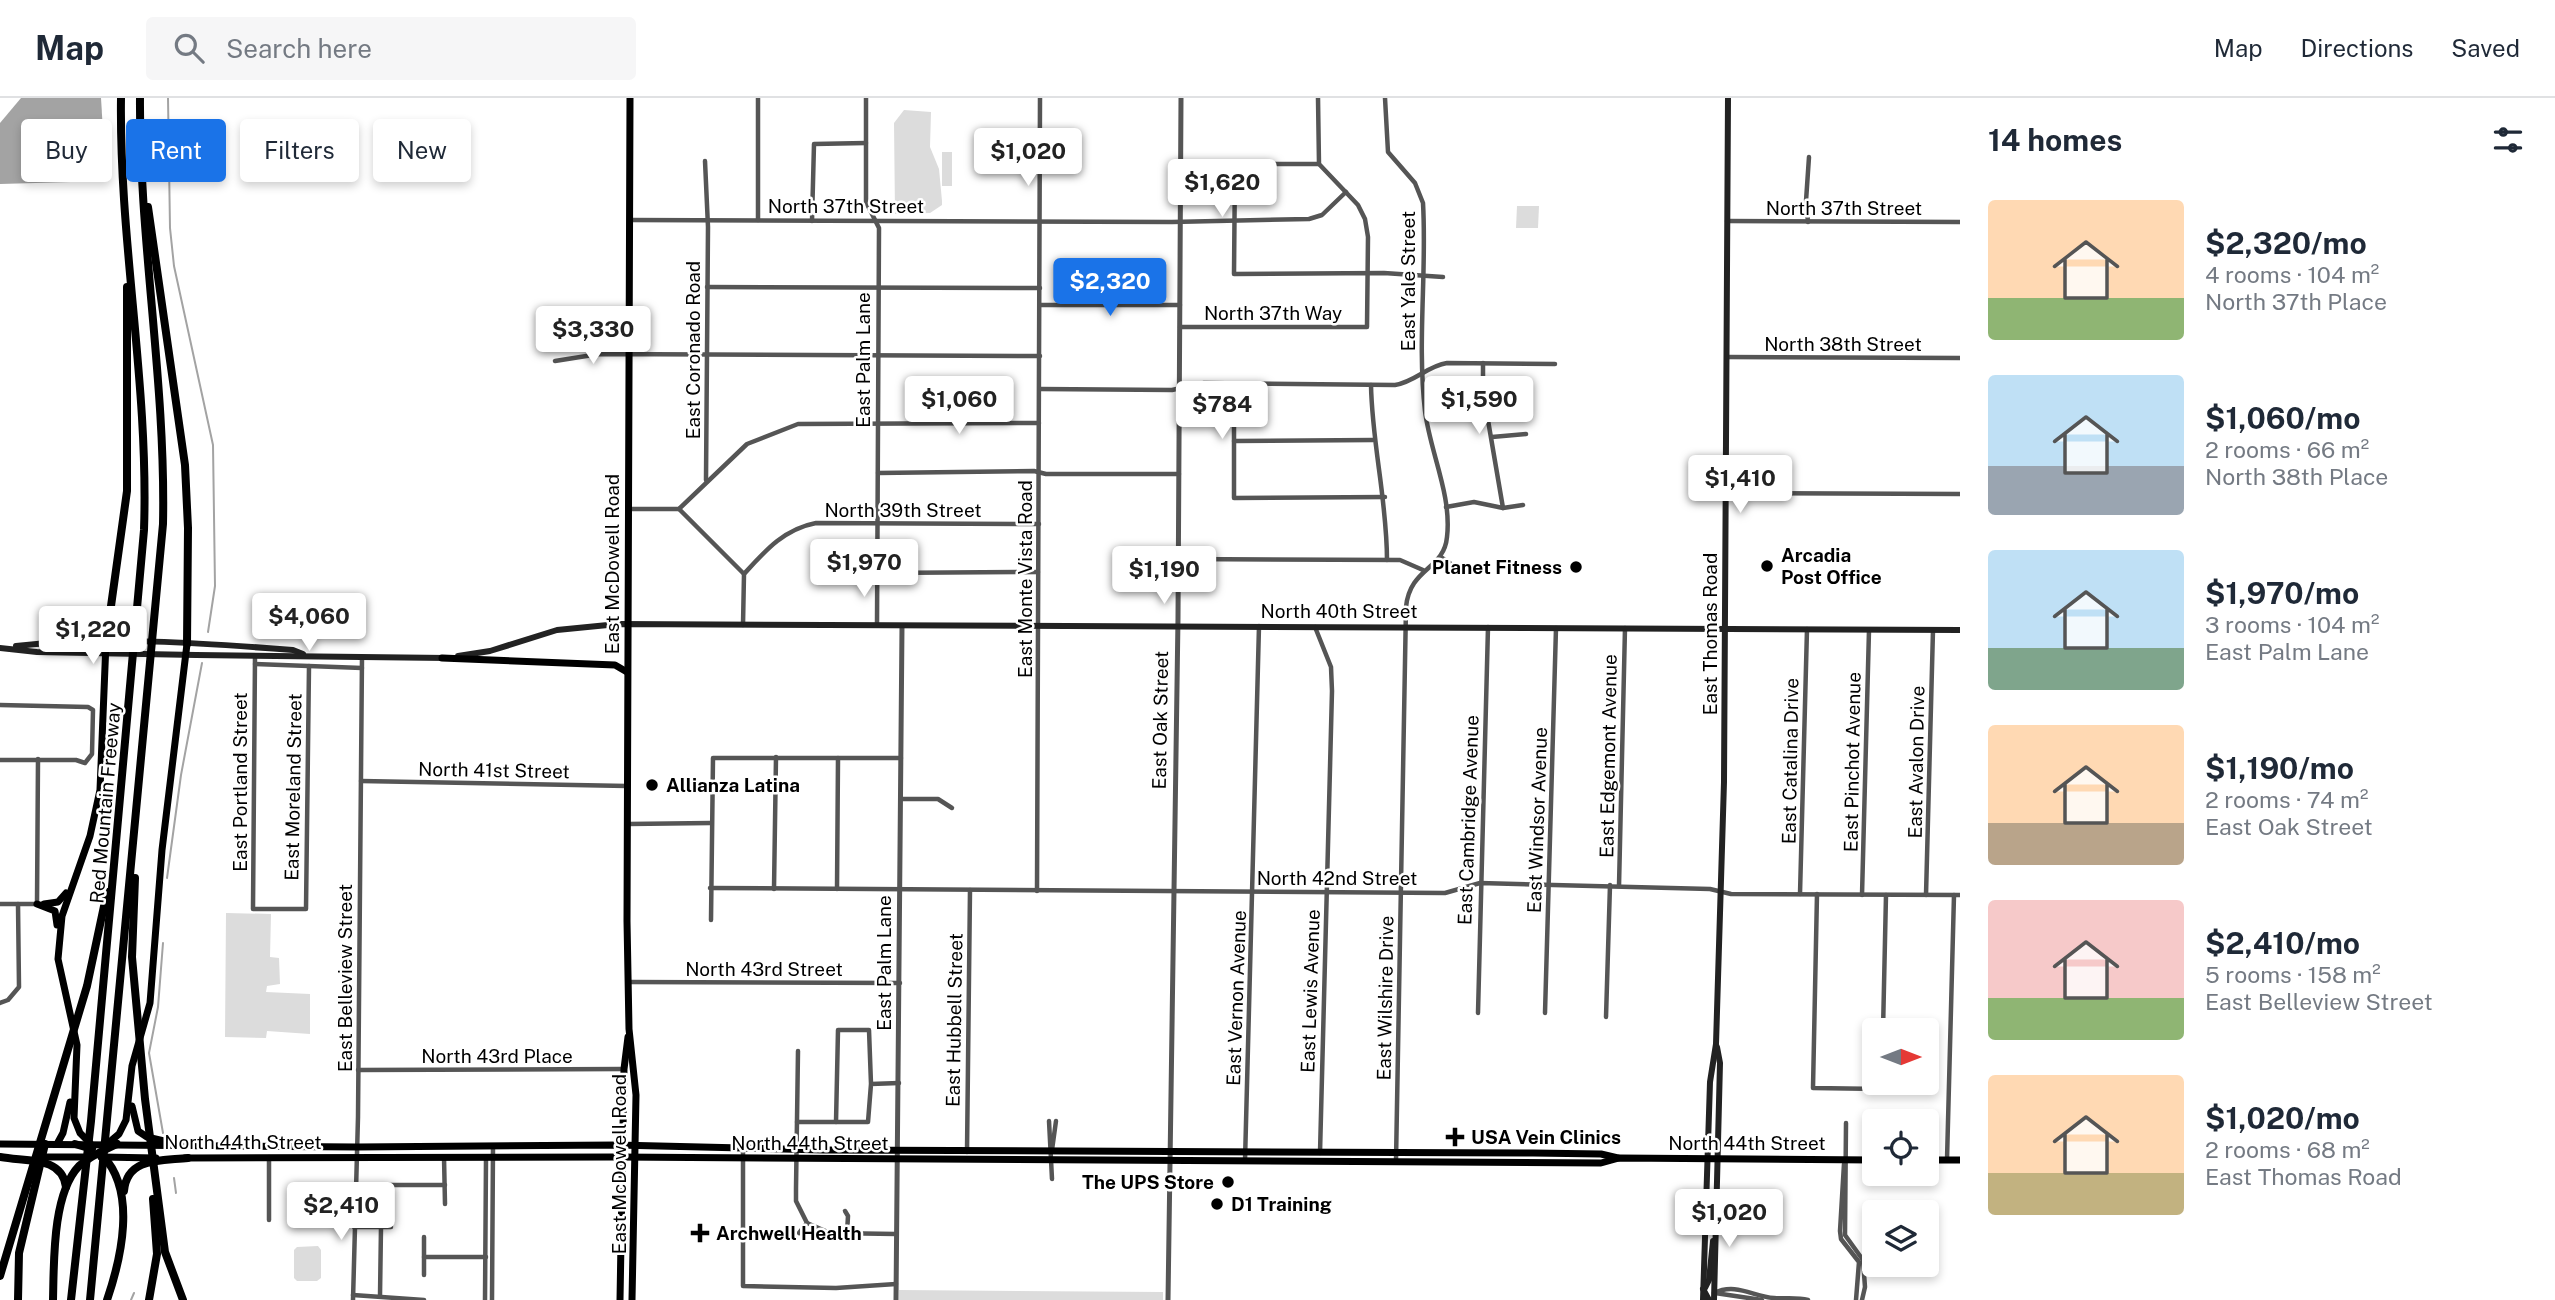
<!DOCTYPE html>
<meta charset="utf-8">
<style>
:root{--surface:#fff;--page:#f6f6f7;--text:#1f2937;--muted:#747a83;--line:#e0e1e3;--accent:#1a73e8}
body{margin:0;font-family:"Public Sans",sans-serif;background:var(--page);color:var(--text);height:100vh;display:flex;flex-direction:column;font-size:26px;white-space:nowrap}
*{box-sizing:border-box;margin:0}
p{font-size:23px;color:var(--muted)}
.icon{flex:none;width:38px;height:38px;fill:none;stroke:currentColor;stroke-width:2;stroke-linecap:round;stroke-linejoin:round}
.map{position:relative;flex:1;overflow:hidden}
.drawer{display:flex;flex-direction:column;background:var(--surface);width:595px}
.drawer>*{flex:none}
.guide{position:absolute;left:21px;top:21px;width:665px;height:63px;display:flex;gap:14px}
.needle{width:46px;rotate:90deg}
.fabs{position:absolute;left:1862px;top:920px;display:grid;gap:14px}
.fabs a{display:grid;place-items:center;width:77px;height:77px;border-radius:7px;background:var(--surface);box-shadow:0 4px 10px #0003;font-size:35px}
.price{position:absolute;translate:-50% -60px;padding:0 16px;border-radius:7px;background:#fff;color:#222;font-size:23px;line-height:46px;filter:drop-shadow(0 2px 4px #0008)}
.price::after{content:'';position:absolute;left:50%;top:42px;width:21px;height:16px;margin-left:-10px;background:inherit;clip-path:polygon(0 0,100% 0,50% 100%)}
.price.active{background:var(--accent);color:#fff}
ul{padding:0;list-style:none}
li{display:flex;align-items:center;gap:21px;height:175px;padding:0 28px}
li span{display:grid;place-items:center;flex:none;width:196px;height:140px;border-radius:7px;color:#555}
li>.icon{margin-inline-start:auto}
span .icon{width:84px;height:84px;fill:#fffc;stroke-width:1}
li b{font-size:30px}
h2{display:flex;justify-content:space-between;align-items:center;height:84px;padding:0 28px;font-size:30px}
.tag{padding:0 24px;border-radius:7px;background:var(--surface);box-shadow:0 4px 10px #0003;font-size:24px;line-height:63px}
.tag.active{background:var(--accent);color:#fff}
header{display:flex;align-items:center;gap:42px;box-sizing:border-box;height:98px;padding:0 35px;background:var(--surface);border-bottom:2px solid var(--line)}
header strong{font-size:33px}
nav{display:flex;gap:38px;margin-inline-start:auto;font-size:24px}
.search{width:490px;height:63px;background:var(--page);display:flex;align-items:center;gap:18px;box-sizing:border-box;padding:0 24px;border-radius:7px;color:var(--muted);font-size:26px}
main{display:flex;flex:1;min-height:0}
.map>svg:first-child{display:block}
.green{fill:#dcdcdc}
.water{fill:#a3a3a3}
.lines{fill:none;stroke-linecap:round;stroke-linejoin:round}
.stream{stroke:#a3a3a3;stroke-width:2}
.minor{stroke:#555;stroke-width:4.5}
.tertiary{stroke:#555;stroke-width:5}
.secondary{stroke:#222;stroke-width:6}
.primary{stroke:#000;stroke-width:7}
.motorway{stroke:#000;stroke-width:8}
.poi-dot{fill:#000;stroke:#fff;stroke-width:2.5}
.labels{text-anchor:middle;stroke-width:5;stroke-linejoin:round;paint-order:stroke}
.street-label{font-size:19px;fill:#000;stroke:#fff}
.poi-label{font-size:19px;font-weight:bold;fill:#000;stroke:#fff;text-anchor:start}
</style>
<header>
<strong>Map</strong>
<div class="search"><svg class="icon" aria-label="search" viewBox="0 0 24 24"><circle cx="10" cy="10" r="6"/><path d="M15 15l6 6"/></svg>Search here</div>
<nav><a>Map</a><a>Directions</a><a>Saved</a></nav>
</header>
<main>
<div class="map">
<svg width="1960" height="1202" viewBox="0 0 1960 1202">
<rect width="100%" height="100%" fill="#fff"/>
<g class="green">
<path d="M904,12L931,14L930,49L939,71L942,103V107L930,115L895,116L894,25Z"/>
<rect x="942" y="54" width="10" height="34"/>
<path d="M1517,108H1539L1538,130H1516Z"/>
<path d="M226,815L271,816L270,859L279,860L280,886L267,888L266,894L310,896V936L267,933L266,940L225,939Z"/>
<path d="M318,1148L321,1152V1180L317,1183H297L294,1180V1152L297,1149Z"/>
<path d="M899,1192L1163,1194V1202H899Z"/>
</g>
<path class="water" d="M21,0H101L106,83L0,86V25Z"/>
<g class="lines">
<g class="stream">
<path d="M168,0L170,130L174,168L213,347L215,488L208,534"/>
<path d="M167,780L181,677L202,565"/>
<path d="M163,845L158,909L149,955L163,1035"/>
<path d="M174,1080L176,1095"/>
<path d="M131,1202L134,1195"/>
</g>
<g class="minor">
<path d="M866,0V104L879,130L877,527"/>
<path d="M1385,0L1388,54L1415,85L1423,105C1427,174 1417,244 1425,313C1430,354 1452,397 1447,439C1444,472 1410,469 1406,509L1396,1063"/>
<path d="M705,63L708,129L706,382"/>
<path d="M1319,66H1235L1234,176L1384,175L1443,179"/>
<path d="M630,122L1172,124L1309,121L1322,117L1346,94"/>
<path d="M758,122V0"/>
<path d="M812,123L814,46L866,45"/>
<path d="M1727,123L1960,124"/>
<path d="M1808,124L1806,103L1809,59"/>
<path d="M707,189L1040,190"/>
<path d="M1040,207H1180"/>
<path d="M1180,229H1367L1368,139L1365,121L1358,107L1319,66L1318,0"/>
<path d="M1727,259L1960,260"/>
<path d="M555,263L599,256L1040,258"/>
<path d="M1483,265V293L1503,410"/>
<path d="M1234,286V400L1385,399"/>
<path d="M1371,287C1372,346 1387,402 1387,462"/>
<path d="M1040,291L1172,292L1204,285L1395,287C1415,284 1427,268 1447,265L1555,266"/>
<path d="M1492,339L1526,336"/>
<path d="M1234,343L1373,342"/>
<path d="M878,375L1034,373L1046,376H1179"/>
<path d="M1726,395L1960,396"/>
<path d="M1446,409L1474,404L1503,410L1523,407"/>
<path d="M629,411H679L747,346L798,326L1039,325"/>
<path d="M679,411L744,476L743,527"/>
<path d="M1441,459L1450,465"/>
<path d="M1178,461L1400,462L1423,472"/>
<path d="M877,475L1038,474"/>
<path d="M744,476C765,453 784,431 816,425L1039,426"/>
<path d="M1315,529L1331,569L1332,593L1320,1055"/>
<path d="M255,558L253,811H306L309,568"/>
<path d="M255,566L362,570"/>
<path d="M0,607L88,609L93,612L92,656L85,665L76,662H0"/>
<path d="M361,683L627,688"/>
<path d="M901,701H938L952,710"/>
<path d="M628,726L711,725"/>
<path d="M1619,788L1625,530"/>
<path d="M710,790L1445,795L1480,785L1710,791L1731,796L1960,797"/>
<path d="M774,791L776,659"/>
<path d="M837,791L838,660"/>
<path d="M1037,793L1040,0"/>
<path d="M1800,796L1807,531"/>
<path d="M1817,796L1813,990L1881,991V985"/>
<path d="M1862,797L1869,532"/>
<path d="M1926,797L1933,532"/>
<path d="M0,806H37L38,661"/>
<path d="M711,822L713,660H901"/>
<path d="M629,884L900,885"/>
<path d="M0,905L8,902L19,889L18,806"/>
<path d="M1478,915L1488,529"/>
<path d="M1545,915L1556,530"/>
<path d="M1606,919L1610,787"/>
<path d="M1883,933L1886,797"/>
<path d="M798,953L796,1090V1103L807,1125L799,1135"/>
<path d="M358,972L623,971"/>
<path d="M871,986L868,1024H836L838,932H869L871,986L899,985"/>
<path d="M1049,1023L1052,1081"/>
<path d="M797,1024H836"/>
<path d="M1846,1025L1845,1137L1863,1162L1865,1189L1862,1202"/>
<path d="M743,1050V1188L836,1190L896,1186"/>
<path d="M1052,1052L1056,1023"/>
<path d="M967,1054L970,792"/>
<path d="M444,1059L445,1106"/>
<path d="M1947,1062L1954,797"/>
<path d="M1245,1063L1259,528"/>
<path d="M1844,1066L1840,1133L1841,1141L1859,1164L1856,1202"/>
<path d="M355,1087H445"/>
<path d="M845,1113L848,1118L847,1135"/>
<path d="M269,1122V1059"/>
<path d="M807,1125L830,1135L896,1136"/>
<path d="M354,1129H391"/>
<path d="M424,1159H486"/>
<path d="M424,1177V1139"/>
<path d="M1714,1195C1736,1184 1754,1199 1774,1200C1785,1201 1797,1199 1808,1202"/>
<path d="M1715,1195L1762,1202"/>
<path d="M353,1197L424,1202"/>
<path d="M380,1198L381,1129"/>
<path d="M353,1202L358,1019L362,559"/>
<path d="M485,1202L486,1060"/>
<path d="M492,1202L493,1049"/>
</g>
<g class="tertiary">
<path d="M896,1202L902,528"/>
<path d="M1168,1202L1178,520L1181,0"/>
</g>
<g class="secondary">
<path d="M16,548C107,538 202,545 293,552L303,556"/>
<path d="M0,550L37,554L196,557L447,560"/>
<path d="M458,558L490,553L557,532L618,526L1960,532"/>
<path d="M1705,1190L1709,1182L1713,1143"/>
<path d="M1703,1191L1709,1202"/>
<path d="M1703,1202L1710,984L1716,946L1724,684L1728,0"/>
<path d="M1714,1202L1720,965L1717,949"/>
</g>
<g class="primary">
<path d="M630,0L627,823L629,931L636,997L632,1202"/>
<path d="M442,560L615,567L627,574"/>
<path d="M37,806L55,813L57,827"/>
<path d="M44,806L58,804L66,795"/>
<path d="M132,1008L138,1033L147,1039L164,1043"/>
<path d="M90,1045L80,1035L74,1020L77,947L58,861L62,818L90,738L100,692L106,544"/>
<path d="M0,1046L357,1049L617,1047L823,1052L1533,1055L1601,1056L1618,1060"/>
<path d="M57,1046L63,1035L70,1004"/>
<path d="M106,1047L119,1036L126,1022L132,968L150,905L162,752L187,546"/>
<path d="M38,1059H89"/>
<path d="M101,1059L156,1060"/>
<path d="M185,1060L616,1059L1601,1065L1619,1060L1874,1062"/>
<path d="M1927,1062H1960"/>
<path d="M620,1202L624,971L628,939"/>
</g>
<g class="motorway">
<path d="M148,109L185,367L188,430L187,546"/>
<path d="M106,544L127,393V189"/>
<path d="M135,780L132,859L145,1001L165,1154L183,1202"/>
<path d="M75,1046L92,1051"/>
<path d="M103,1058C137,1094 121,1161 107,1202"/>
<path d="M0,1059C24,1064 62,1057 66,1089"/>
<path d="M124,1093C127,1059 161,1063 188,1060"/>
<path d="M0,1178L87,888L107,794"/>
<path d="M18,1202L19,1155L45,1046"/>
<path d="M53,1202C54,1166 52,1096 79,1068C90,1058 104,1052 117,1046"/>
<path d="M71,1202L91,1023L144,432C149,287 119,144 121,0"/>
<path d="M90,1202L163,426C166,284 139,143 140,0"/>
<path d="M149,1202L157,1156L153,1101"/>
</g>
</g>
<g class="poi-dot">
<circle cx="1767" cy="468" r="7"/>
<circle cx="1576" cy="469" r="7"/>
<circle cx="652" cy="687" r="7"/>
<path d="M1451.5 1028.5h7v7h7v7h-7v7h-7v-7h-7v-7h7z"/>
<circle cx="1228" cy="1084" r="7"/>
<circle cx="1217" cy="1106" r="7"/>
<path d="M696.5 1124.5h7v7h7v7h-7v7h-7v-7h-7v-7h7z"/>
</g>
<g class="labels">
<g class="street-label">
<text x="846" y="115">North 37th Street</text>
<text x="1844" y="117">North 37th Street</text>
<text transform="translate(1408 183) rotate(-90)" y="7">East Yale Street</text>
<text x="1273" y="222">North 37th Way</text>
<text x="1843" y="253">North 38th Street</text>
<text transform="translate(693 252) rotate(-90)" y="7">East Coronado Road</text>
<text transform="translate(863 262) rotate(-90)" y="7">East Palm Lane</text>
<text x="903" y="419">North 39th Street</text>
<text transform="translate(612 466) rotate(-90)" y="7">East McDowell Road</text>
<text transform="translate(1025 481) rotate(-90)" y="7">East Monte Vista Road</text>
<text x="1339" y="520">North 40th Street</text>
<text transform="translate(1710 536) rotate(-90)" y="7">East Thomas Road</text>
<text transform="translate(1160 622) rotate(-89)" y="7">East Oak Street</text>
<text transform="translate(1608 658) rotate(-89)" y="7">East Edgemont Avenue</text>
<text transform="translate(1790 663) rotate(-89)" y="7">East Catalina Drive</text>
<text transform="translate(1852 664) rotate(-89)" y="7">East Pinchot Avenue</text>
<text transform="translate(1916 664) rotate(-89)" y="7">East Avalon Drive</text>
<text transform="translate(494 672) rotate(1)" y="7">North 41st Street</text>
<text transform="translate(240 684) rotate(-90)" y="7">East Portland Street</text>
<text transform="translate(293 689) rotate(-89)" y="7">East Moreland Street</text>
<text transform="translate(105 705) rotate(-85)" y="7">Red Mountain Freeway</text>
<text transform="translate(1468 722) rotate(-88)" y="7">East Cambridge Avenue</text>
<text transform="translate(1537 722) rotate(-88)" y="7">East Windsor Avenue</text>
<text x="1337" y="787">North 42nd Street</text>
<text transform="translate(884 865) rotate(-90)" y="7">East Palm Lane</text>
<text x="764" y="878">North 43rd Street</text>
<text transform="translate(345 880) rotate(-90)" y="7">East Belleview Street</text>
<text transform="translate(1310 893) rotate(-88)" y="7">East Lewis Avenue</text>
<text transform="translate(1236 900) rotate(-88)" y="7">East Vernon Avenue</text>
<text transform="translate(1385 900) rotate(-89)" y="7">East Wilshire Drive</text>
<text transform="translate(954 922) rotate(-89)" y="7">East Hubbell Street</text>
<text x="497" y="965">North 43rd Place</text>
<text x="243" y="1051">North 44th Street</text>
<text x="810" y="1052">North 44th Street</text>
<text x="1747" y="1052">North 44th Street</text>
<text transform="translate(619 1066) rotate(-90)" y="7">East McDowell Road</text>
</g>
<g class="poi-label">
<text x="1781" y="464">Arcadia<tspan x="1781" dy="22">Post Office</tspan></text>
<text x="1562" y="476" text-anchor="end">Planet Fitness</text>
<text x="666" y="694">Allianza Latina</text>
<text x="1471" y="1046">USA Vein Clinics</text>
<text x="1214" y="1091" text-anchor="end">The UPS Store</text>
<text x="1231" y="1113">D1 Training</text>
<text x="716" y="1142">Archwell Health</text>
</g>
</g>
</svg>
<div class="fabs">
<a><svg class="needle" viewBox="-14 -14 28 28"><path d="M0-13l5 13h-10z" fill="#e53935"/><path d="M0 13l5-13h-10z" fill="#747a83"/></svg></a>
<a><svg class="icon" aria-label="locate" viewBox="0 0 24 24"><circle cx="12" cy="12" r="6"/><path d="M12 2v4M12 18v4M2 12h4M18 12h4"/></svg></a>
<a><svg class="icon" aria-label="layers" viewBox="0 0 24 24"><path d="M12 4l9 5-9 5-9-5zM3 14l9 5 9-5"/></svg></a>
</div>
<b class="price" style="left:1028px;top:90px">$1,020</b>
<b class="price" style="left:1222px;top:121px">$1,620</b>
<b class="price active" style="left:1110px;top:220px">$2,320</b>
<b class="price" style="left:593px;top:268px">$3,330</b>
<b class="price" style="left:959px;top:338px">$1,060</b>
<b class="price" style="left:1479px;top:338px">$1,590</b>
<b class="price" style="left:1222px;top:343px">$784</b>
<b class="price" style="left:1740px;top:417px">$1,410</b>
<b class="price" style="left:864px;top:501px">$1,970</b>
<b class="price" style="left:1164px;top:508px">$1,190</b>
<b class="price" style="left:309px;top:555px">$4,060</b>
<b class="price" style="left:93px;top:568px">$1,220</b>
<b class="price" style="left:341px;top:1144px">$2,410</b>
<b class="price" style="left:1729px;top:1151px">$1,020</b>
<div class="guide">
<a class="tag">Buy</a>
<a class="tag active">Rent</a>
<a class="tag">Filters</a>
<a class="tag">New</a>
</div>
</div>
<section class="drawer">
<h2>14 homes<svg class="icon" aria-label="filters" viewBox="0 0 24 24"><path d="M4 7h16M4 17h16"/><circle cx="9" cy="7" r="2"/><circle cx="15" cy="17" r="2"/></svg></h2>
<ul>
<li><span style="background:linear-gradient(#ffd9b3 70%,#8fb573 0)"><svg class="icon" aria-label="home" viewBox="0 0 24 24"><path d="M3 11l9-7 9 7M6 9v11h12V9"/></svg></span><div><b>$2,320/mo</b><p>4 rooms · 104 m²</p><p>North 37th Place</p></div></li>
<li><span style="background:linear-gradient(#bfe0f5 65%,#9aa5b1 0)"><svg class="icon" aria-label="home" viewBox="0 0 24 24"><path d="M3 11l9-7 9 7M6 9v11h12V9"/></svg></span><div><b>$1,060/mo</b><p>2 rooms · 66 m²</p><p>North 38th Place</p></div></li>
<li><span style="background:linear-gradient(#bfe0f5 70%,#7fa58c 0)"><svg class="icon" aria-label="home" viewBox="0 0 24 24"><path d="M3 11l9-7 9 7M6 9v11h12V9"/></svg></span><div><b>$1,970/mo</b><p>3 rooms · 104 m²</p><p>East Palm Lane</p></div></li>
<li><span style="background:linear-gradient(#ffd9b3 70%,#b9a48a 0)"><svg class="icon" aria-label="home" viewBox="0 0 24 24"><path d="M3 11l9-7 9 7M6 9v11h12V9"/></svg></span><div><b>$1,190/mo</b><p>2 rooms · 74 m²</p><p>East Oak Street</p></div></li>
<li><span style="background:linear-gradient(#f6c9c9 70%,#8fb573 0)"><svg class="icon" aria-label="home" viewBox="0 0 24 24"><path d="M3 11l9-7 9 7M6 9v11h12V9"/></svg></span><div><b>$2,410/mo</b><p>5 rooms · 158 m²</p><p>East Belleview Street</p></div></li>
<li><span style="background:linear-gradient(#ffd9b3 70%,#c2b280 0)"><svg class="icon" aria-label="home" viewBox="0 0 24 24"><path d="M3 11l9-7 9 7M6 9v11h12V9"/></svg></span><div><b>$1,020/mo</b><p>2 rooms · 68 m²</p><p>East Thomas Road</p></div></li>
</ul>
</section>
</main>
